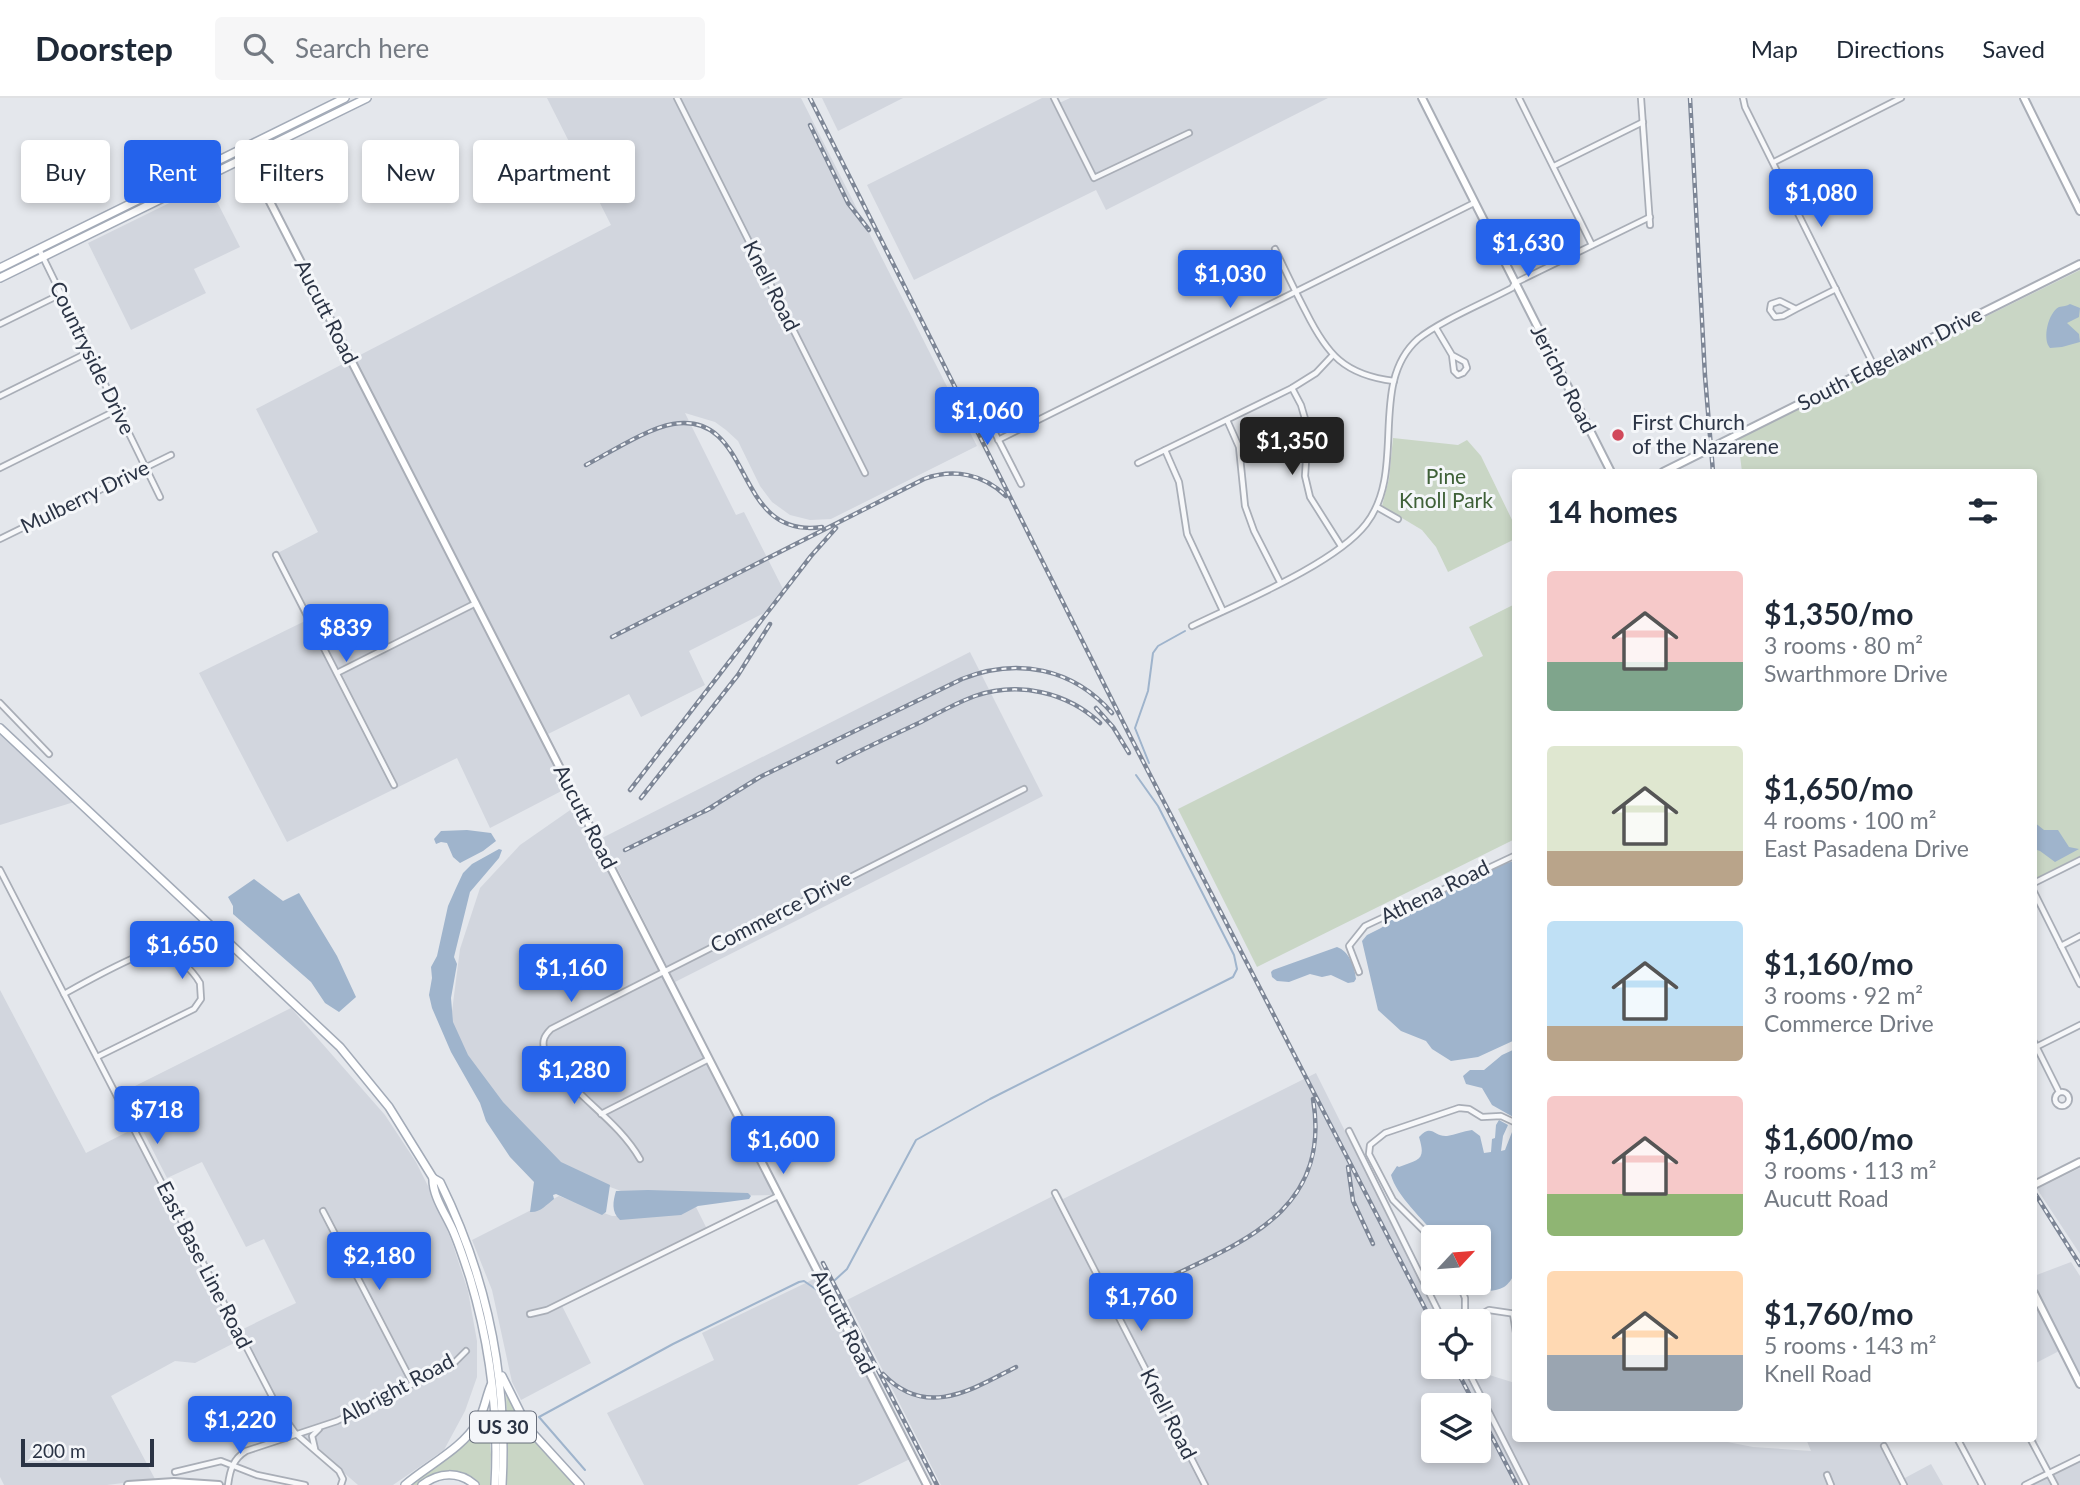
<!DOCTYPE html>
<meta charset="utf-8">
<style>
:root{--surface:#fff;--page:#f6f6f7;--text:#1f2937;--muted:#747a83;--line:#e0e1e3;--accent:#2563eb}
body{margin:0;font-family:Lato,sans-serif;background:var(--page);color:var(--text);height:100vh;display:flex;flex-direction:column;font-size:26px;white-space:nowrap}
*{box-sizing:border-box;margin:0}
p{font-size:23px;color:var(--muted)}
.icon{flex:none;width:38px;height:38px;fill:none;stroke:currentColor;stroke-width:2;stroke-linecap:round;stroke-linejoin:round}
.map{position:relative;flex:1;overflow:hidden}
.details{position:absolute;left:1512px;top:371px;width:525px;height:973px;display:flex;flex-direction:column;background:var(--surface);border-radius:7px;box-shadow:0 4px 10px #0003}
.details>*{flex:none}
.top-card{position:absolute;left:21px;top:42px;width:665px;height:63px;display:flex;gap:14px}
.needle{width:46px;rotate:64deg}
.fabs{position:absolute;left:1421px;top:1127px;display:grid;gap:14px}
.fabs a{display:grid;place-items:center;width:70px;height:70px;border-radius:7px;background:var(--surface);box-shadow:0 4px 10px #0003;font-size:35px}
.scale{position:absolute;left:21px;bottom:18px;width:133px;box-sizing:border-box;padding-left:7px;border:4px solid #2b3445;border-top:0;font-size:19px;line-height:24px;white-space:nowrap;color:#2b3445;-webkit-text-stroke:5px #f4f6f9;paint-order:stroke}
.price{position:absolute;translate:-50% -60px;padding:0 16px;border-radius:7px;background:var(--accent);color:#fff;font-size:23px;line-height:46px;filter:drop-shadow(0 2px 4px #0008)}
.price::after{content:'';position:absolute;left:50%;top:42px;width:21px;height:16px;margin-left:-10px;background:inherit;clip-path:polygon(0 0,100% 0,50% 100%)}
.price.current{background:#222;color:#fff}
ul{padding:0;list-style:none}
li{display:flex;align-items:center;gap:21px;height:175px;padding:0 35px}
li span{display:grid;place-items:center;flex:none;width:196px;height:140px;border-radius:7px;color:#555}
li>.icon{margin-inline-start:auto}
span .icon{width:84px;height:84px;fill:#fffc;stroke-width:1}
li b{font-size:30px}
h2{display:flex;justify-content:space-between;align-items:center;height:84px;padding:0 35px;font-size:30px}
.pill{padding:0 24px;border-radius:7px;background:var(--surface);box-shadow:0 4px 10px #0003;font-size:24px;line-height:63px}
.pill.current{background:var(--accent);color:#fff}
header{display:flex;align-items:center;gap:42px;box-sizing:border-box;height:98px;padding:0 35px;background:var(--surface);border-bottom:2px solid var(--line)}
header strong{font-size:33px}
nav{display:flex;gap:38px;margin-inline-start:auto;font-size:24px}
.search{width:490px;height:63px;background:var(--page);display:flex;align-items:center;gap:18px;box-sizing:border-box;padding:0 24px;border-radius:7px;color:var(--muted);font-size:26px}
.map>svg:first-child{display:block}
.built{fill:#d2d6de;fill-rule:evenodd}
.green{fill:#c9d6c5}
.water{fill:#9fb4cc}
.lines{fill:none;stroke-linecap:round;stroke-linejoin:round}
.stream{stroke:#9fb4cc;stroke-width:2}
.street-casing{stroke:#a9aeb7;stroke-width:8}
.secondary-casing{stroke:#a9aeb7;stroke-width:10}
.primary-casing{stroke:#a3abb8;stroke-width:10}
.street{stroke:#f7f8fa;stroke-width:4.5}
.secondary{stroke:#fff;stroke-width:6}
.primary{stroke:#fff;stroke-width:7}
.rail-casing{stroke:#7d8696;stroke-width:4.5}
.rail{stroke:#f4f6f9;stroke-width:2;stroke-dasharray:5;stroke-linecap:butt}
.poi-dot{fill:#d1495b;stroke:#f4f6f9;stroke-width:2.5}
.labels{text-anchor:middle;stroke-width:6;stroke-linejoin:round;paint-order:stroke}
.shield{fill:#f4f6f9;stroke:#676e7b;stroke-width:2}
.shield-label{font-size:19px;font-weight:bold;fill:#2b3445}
.street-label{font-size:21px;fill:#2b3445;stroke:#f4f6f9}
.poi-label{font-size:21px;fill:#2b3445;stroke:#f4f6f9;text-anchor:start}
.park-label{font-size:21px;fill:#3f6138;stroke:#f4f6f9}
</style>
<header>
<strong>Doorstep</strong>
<div class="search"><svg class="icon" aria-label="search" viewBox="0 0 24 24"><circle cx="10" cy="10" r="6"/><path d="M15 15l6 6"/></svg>Search here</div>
<nav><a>Map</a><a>Directions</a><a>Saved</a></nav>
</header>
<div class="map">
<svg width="2080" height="1387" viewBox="0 0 2080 1387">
<rect width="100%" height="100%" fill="#e4e7ec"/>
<g class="built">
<path d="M547,0H801L977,348L831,421L810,422L790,417L772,404L760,388L738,343L726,332L715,324L685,315L736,417L744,414L783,491L764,515L689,553L705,587L641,619L629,596L548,636L573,687L490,730L457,660L287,744L199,575L305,523L272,458L318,434L256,311L611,127Z"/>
<path d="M822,0H903L838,33Z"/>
<path d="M1042,0H1051L1055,7L1070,0H1328L1106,112L1096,92L914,182L867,87Z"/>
<path d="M208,86L240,149L194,171L206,195L131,232L88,145Z"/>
<path d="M970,554L1043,698L675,884L602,740Z"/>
<path d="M0,634L74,704L0,727Z"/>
<path d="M576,708L638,829L775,1097L697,1098L621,1093L561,1071L472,970L451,921L460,851L480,790L520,747Z"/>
<path d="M0,892L86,1055L131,1032L238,1243L195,1265L175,1263L111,1298L155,1381L107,1387H4L0,1379Z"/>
<path d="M291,910L385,1017L416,1064L434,1100L452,1144L468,1193L477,1243V1279L465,1313L444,1352L393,1387H358L290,1328L241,1232L296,1205L264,1141L246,1149L202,1064L167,1080L123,994Z"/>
<path d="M1316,975L1440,1223H1433V1269H1463L1523,1387H941L847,1202L1053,1098L1060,1095L1063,1101ZM1433,1307H1479V1353H1433Z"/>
<path d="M2080,1070V1156L2037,1091Z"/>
<path d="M559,1098L612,1118L674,1117L696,1109L707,1131L560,1204L591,1265L521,1302L512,1284L492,1192L472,1142Z"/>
<path d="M2071,1164L2080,1178V1280L2034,1190V1178Z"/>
<path d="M816,1180L910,1361L857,1387H644L607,1315L714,1262L702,1235Z"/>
<path d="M2034,1204L2061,1252L2034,1266Z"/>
<path d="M1470,1271L1515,1285L1516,1340H1707L1753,1349L1811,1353L1806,1341H1890L1884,1344L1903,1381L1931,1366L1943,1387H1530Z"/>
<path d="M2080,1362V1387H2030Z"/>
</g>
<g class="green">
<path d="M2080,172V758L2034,782V374H1742L1738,341Z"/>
<path d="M1393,340L1458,347L1467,342L1481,358L1515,428V441L1448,474L1436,449L1422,432L1382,408L1389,381Z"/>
<path d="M1515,506V741L1257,869L1178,711L1483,558L1469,529Z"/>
<path d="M506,1295L528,1335L576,1387H506L508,1348Z"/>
<path d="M487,1309L491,1356L490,1387H479L470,1380H427L418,1387H410L461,1347Z"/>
</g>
<g class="water">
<path d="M2070,206L2080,210L2079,219L2067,225L2079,236L2080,244L2062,249L2050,250C2042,241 2048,215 2059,209C2063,208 2067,208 2070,206Z"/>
<path d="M2034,724L2044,732H2058L2069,749L2079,751L2055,764L2040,753L2034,751Z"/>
<path d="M467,732L491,735L496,743L483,753L460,765L453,759L447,745L441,744L436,746L434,741L441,733Z"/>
<path d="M499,751L502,752L499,760L470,794L454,859L457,866L451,900L453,924L468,957L503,1004L561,1064L610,1087L606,1114L602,1117L556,1096L553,1097L554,1101C546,1107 540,1115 530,1114L534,1084L510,1059L486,1023L480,1005L451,954L432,910L429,897L432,880L431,869L437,858L448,808L456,790L463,775L472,766Z"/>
<path d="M1515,763V942L1478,959L1451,963L1432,951L1426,943L1401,933L1378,912L1362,843L1367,837L1381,830L1409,808L1476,781L1502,766Z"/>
<path d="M254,781L283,803L299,795L337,858L356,899L339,914L325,905L311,884L233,816V808L228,799Z"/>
<path d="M1337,849C1349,853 1355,869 1356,881L1354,884L1348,885L1331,877L1322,879L1310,876L1289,884L1277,883L1272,879L1271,874L1273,872Z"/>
<path d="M1515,951H1516L1515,1020L1492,1007L1482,990L1466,986L1463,978L1470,972H1484L1502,957Z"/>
<path d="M1499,1022L1508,1027L1503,1038L1501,1053L1505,1052L1512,1034L1515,1031V1176C1512,1180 1509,1186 1504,1189C1493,1195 1474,1195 1466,1185H1479V1139H1438C1424,1123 1396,1097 1391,1077L1397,1068L1399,1069C1420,1061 1426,1062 1419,1039C1432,1025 1434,1039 1447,1038C1455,1037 1463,1033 1472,1032L1480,1038L1484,1055L1491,1054L1492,1041L1495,1040L1496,1027Z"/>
<path d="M648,1092L748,1095L751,1098L749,1101L698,1108L681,1117L620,1122C611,1114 613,1103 616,1093Z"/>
</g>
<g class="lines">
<g class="stream">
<path d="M1149,665L1135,630L1148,593L1153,555L1158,548L1185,533"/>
<path d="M835,1182L847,1171L916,1042L990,1001L1233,879L1237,871L1234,857L1158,708L1136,677"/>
<path d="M828,1186L830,1185"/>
<path d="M585,1372L539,1319L673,1246L799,1184L804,1183L817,1192"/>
</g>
<g class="street-casing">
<g id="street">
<path d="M677,0L865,375"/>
<path d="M1054,0L1094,80L1189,35"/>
<path d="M1519,0L1592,147"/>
<path d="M1641,0L1650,127"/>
<path d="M1743,0L1745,9L1874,268"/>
<path d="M1774,64L1901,0"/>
<path d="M1554,68L1643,24"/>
<path d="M39,151L160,399"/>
<path d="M1275,151C1285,172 1295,193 1306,214C1327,256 1344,277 1394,283"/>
<path d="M1796,211L1783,218L1775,219L1770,212L1771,206L1780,203L1796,211L1836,191"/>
<path d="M0,226L61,196"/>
<path d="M1436,230L1452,257L1454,273L1458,277L1463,275L1467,270L1465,264L1452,257"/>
<path d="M1292,290L1301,307L1308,331L1305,378L1310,399L1341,448"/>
<path d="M0,298L89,254"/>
<path d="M977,300L1021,386"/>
<path d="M1227,322L1239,349L1245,408L1254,433L1280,484"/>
<path d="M998,342L1474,105"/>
<path d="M1165,352L1179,384L1187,436L1223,513"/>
<path d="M1138,365L1292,290L1316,275L1332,258"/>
<path d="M0,370L117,312"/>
<path d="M1377,409L1398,421"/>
<path d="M0,441L171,357"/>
<path d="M276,457L394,687"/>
<path d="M1192,528C1239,505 1335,466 1366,426C1408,372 1367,286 1418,241C1440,223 1486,204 1512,190L1515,185L1650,119"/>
<path d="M337,575L476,505"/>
<path d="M0,605L49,656"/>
<path d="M0,772L279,1312L296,1336L339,1373L343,1381L341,1387"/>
<path d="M2034,785L2080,762"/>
<path d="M2034,794L2080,886"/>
<path d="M2061,848L2080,838"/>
<path d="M1359,874L1349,848L1365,828L1516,757"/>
<path d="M64,896C82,886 142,852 159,852C174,853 193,873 200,885L201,901L194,911L97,959"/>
<path d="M2034,944L2059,994"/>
<path d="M2036,949L2080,927"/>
<circle cx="2062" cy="1001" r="7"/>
<path d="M601,1016L709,961"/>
<path d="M1349,1033L1443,1223"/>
<path d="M640,1061C620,1026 584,1004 559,973C554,966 547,959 544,950C542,942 545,937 551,931L1024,691"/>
<path d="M1055,1095L1205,1387"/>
<path d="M323,1113L413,1286"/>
<path d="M1433,1142L1393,1102L1369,1056L1370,1047L1385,1035L1459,1010L1469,1011L1482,1019L1501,1018L1516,1025"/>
<path d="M1459,1185L1465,1200V1223"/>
<path d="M530,1216L547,1212L778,1098"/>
<path d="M1513,1216L1516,1235"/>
<path d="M1470,1223L1489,1212L1516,1216"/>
<path d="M1466,1269L1526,1387"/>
<path d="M1957,1340L1982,1387"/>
<path d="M2030,1340L2055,1387"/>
<path d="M1884,1348L1904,1387"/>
<path d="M315,1351L312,1338L319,1331"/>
<path d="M175,1374L221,1363L257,1377L305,1387"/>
<path d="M1827,1377L1831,1387"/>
<path d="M228,1387C230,1372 233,1361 246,1353L337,1323L452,1267L466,1253"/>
<path d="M2025,1387L2080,1360"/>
</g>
</g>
<g class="secondary-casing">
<g id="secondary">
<path d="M1422,0L1611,374"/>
<path d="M2024,0L2080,113"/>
<path d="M245,55L927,1387"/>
<path d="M1663,374L2080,166"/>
<path d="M2034,1087L2080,1064"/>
<path d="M2034,1195L2080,1286"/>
<path d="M128,1387L174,1384L219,1387"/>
</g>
</g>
<g class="primary-casing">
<g id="primary">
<path d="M0,170L345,0"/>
<path d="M0,180L367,0"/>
<path d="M0,630L340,949L389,1009L433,1080L440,1084C487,1179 508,1281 502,1387"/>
<path d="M433,1080C432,1098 447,1118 454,1135C460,1149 465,1165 470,1180C490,1247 499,1317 495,1387"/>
<path d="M502,1278L528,1330L580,1387"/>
<path d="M405,1387C428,1367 462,1351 478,1324C484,1313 486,1299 491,1287"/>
<path d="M422,1387C439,1374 459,1373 475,1387"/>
</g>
</g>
<use href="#street" class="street"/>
<use href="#secondary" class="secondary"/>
<use href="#primary" class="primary"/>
<g class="rail-casing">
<g id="rail">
<path d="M810,0L1131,640L1433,1226"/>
<path d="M1690,0L1705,278L1713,374"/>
<path d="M810,27L848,105L869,132"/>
<path d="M586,367C609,355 648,330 673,326C756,313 731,442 822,429"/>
<path d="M612,539L924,381C954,370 983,376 1006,398"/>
<path d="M1096,610L1113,629L1129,655"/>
<path d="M838,664C865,650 893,637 921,624C938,615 956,605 975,598C1018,583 1067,594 1100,625"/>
<path d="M630,692L811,458L836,430"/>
<path d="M641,700L738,577L770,526"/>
<path d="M705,713L760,679L962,581C1017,559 1073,570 1112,615"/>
<path d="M625,752L713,709"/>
<path d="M1348,1069L1353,1103L1373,1146"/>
<path d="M2034,1094L2080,1167"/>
<path d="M823,1165L937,1387"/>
<path d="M1145,1191C1230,1148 1333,1120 1313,1001"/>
<path d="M1455,1269L1475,1307"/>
<path d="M883,1276C926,1321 971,1292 1016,1269"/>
<path d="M1479,1314L1517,1387"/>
</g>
</g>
<use href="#rail" class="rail"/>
</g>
<circle class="poi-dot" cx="1618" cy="337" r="7"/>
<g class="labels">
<rect class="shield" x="470" y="1313.5" width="66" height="31" rx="5"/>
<g class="shield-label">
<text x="503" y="1336">US 30</text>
</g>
<g class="street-label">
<text transform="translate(771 188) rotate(63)" y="7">Knell Road</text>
<text transform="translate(326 214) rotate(63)" y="7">Aucutt Road</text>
<text transform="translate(92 260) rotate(64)" y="7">Countryside Drive</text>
<text transform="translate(1890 261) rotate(-27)" y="7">South Edgelawn Drive</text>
<text transform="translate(1563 281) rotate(63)" y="7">Jericho Road</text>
<text transform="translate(85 399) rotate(-26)" y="7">Mulberry Drive</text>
<text transform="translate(585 719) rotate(63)" y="7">Aucutt Road</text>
<text transform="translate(1435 794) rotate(-26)" y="7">Athena Road</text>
<text transform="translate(781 814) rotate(-27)" y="7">Commerce Drive</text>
<text transform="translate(204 1167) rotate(63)" y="7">East Base Line Road</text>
<text transform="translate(843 1224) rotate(63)" y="7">Aucutt Road</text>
<text transform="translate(397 1291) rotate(-28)" y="7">Albright Road</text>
<text transform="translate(1168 1316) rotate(63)" y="7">Knell Road</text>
</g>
<g class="poi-label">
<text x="1632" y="332">First Church<tspan x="1632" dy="24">of the Nazarene</tspan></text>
</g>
<g class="park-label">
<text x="1446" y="386">Pine<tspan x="1446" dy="24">Knoll Park</tspan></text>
</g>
</g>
</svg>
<div class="fabs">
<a><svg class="needle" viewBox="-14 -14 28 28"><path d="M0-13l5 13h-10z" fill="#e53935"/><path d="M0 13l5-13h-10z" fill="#747a83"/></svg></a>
<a><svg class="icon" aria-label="locate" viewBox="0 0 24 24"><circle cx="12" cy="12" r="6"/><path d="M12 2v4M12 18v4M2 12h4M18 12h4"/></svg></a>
<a><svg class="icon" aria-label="layers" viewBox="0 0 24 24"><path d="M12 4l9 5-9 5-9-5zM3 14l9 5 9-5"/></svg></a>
</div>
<div class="scale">200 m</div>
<b class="price" style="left:1821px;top:131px">$1,080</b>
<b class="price" style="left:1528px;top:181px">$1,630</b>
<b class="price" style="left:1230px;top:212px">$1,030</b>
<b class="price" style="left:987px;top:349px">$1,060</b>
<b class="price current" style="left:1292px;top:379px">$1,350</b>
<b class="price" style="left:346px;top:566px">$839</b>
<b class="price" style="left:182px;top:883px">$1,650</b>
<b class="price" style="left:571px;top:906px">$1,160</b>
<b class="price" style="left:574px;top:1008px">$1,280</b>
<b class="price" style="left:157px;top:1048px">$718</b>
<b class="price" style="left:783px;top:1078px">$1,600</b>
<b class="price" style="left:379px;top:1194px">$2,180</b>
<b class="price" style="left:1141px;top:1235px">$1,760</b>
<b class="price" style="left:240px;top:1358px">$1,220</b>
<div class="top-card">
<a class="pill">Buy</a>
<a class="pill current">Rent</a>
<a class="pill">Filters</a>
<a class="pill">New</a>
<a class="pill">Apartment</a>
</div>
<section class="details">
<h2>14 homes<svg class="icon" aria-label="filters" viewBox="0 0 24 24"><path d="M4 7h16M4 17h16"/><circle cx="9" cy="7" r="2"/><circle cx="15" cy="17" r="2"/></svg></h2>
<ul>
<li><span style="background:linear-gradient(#f6c9c9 65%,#7fa58c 0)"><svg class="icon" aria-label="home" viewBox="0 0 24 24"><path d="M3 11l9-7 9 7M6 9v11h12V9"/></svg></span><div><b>$1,350/mo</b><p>3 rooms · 80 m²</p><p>Swarthmore Drive</p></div></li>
<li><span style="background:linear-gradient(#dfe7d0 75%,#b9a48a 0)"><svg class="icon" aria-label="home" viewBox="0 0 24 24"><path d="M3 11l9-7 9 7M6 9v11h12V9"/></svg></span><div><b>$1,650/mo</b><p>4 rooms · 100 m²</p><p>East Pasadena Drive</p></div></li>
<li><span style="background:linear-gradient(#bfe0f5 75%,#b9a48a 0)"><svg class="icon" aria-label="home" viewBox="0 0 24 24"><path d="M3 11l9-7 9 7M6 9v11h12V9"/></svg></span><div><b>$1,160/mo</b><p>3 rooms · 92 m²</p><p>Commerce Drive</p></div></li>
<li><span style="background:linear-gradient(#f6c9c9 70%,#8fb573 0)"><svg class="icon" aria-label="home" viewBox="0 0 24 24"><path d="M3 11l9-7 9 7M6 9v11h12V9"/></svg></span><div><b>$1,600/mo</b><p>3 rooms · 113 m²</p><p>Aucutt Road</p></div></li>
<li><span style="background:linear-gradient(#ffd9b3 60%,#9aa5b1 0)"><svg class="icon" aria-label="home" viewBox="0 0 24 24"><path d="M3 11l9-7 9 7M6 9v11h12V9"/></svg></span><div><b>$1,760/mo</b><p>5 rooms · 143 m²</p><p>Knell Road</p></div></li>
</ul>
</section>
</div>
